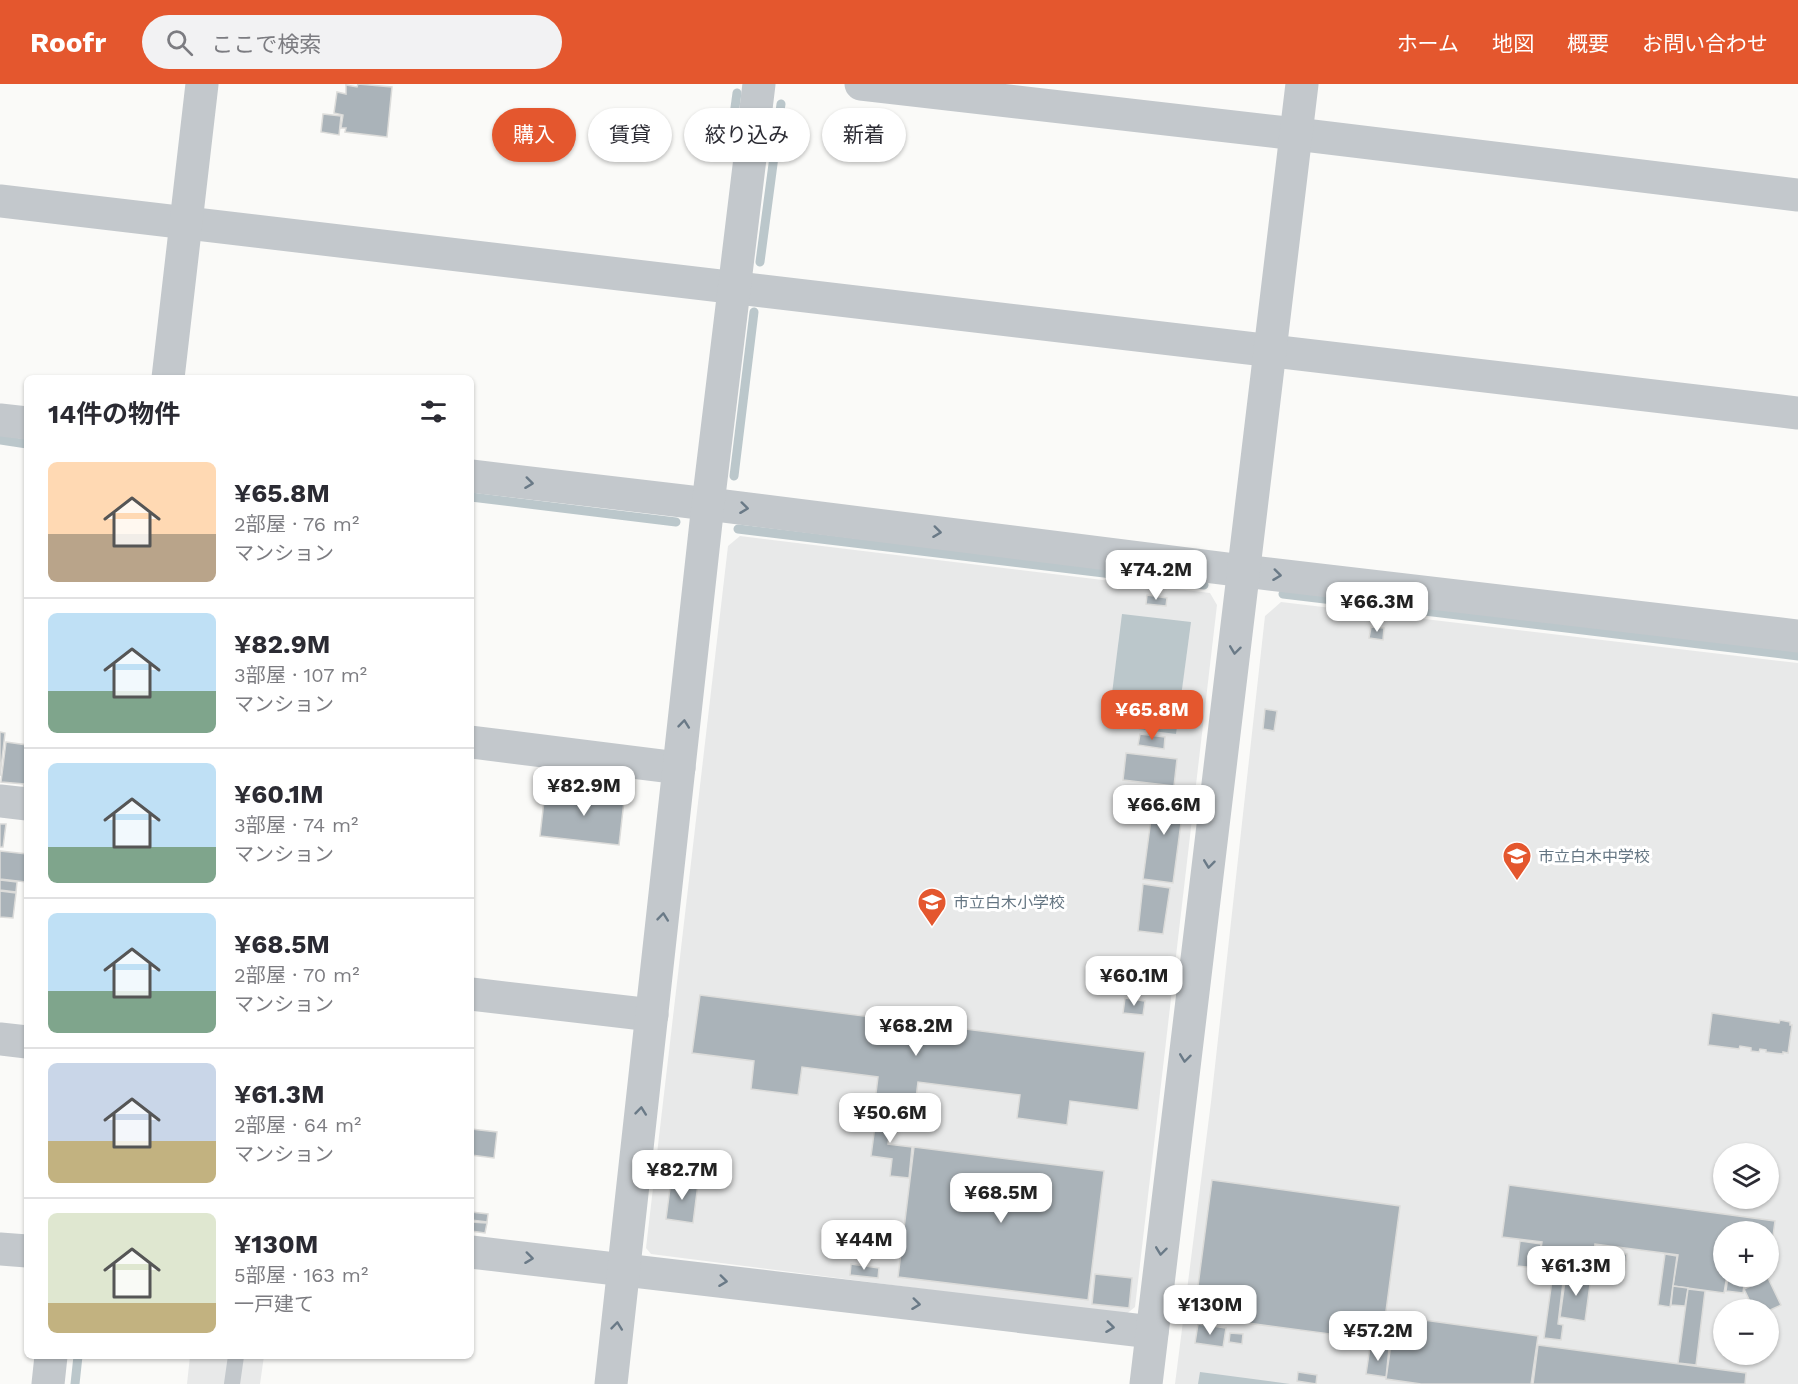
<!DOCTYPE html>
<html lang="ja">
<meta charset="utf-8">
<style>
:root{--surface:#fff;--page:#f2f2f3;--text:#2b2b33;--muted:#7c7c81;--line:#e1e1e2;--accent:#e4572e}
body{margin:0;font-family:"Work Sans","Noto Sans JP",sans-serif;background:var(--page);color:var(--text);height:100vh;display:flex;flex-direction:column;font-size:22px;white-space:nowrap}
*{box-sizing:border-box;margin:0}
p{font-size:20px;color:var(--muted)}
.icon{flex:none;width:33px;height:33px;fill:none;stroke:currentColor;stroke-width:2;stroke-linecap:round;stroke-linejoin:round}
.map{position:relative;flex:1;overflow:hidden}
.side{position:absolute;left:24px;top:291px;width:450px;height:984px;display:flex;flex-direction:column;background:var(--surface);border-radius:9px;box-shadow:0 2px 4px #0004}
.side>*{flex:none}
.hud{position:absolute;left:492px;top:24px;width:570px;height:54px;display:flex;gap:12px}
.fabs{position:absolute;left:1713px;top:1059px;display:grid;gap:12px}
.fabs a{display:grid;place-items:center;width:66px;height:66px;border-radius:50%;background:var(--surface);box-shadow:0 2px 4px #0004;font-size:30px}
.price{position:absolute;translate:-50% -51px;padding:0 14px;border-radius:12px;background:#fff;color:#222;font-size:20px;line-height:39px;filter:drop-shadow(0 2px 3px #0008)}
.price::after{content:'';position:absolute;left:50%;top:36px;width:18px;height:14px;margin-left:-9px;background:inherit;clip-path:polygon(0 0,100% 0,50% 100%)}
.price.selected{background:var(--accent);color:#fff}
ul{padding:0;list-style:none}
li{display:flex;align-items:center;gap:18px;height:150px;padding:0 24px}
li+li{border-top:2px solid var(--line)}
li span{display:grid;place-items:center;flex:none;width:168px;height:120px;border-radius:9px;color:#555}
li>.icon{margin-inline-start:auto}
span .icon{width:72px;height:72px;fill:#fffc;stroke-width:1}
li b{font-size:26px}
h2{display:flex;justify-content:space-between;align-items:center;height:72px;padding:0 24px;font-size:26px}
.tag{padding:0 21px;border-radius:27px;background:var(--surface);box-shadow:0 2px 4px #0004;font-size:21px;line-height:54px}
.tag.selected{background:var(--accent);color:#fff}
header{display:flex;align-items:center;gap:36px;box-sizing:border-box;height:84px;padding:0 30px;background:var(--accent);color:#fff}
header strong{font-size:28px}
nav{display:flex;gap:33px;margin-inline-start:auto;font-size:21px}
.search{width:420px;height:54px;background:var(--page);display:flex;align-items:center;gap:15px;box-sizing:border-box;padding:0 21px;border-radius:33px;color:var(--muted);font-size:22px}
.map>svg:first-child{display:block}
.built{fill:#e8e9e9;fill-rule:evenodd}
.water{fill:#bbc7cb}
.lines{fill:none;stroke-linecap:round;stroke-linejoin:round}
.stream{stroke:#bbc7cb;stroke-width:9}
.building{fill:#aab3b9;stroke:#dcdcda;stroke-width:1.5}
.service{stroke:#c3c8cc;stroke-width:16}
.minor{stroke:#c3c8cc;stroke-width:33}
.oneway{stroke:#6a7a87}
.labels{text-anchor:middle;stroke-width:6;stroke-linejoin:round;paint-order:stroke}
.poi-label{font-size:16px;fill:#657683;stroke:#fff;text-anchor:start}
</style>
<header>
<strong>Roofr</strong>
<div class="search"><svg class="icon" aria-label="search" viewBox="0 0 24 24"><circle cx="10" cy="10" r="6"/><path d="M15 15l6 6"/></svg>ここで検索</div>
<nav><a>ホーム</a><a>地図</a><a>概要</a><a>お問い合わせ</a></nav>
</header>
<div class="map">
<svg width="1798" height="1300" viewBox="0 0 1798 1300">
<rect width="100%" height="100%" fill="#fafaf8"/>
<g class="built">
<path d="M740,452L1210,509L1217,521L1135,1223L1125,1231L651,1170L646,1164L728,462Z"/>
<path d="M1281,518L1798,579V1300H1175L1211,1018L1265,532ZM1724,1070H1768V1114H1724ZM1724,1148H1768V1192H1724ZM1724,1226H1768V1270H1724Z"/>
<path d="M190,1272H264L260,1300H187Z"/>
</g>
<g class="water">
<path d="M1122,530L1191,538L1176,650L1108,641Z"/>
<path d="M1200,1288L1290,1300H1198Z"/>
</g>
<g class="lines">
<g class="stream">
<path d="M733,38L737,9"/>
<path d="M760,178L781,20"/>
<path d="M0,356L27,360"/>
<path d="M734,392L754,228"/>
<path d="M471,413L676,438"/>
<path d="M738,445L1204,501"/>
<path d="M1283,510L1798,572"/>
<path d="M75,1300L78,1272"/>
</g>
</g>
<g class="building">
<path d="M358,0L392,3L387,53L345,48L346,44H341L343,31L334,29L337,8L346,10V1L357,3Z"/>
<path d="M323,30L341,32L339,51L321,48Z"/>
<path d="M1147,511L1167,514L1166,522L1146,520Z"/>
<path d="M1371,543L1384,544L1383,556L1369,554Z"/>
<path d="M1265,625L1277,627L1274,647L1263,645Z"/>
<path d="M0,648L5,649L0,692Z"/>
<path d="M1140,650L1165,653L1164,665L1138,661Z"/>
<path d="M6,658L27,661V707L23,706L24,700L1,698Z"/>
<path d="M1126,669L1177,675L1174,702L1123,696Z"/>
<path d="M1155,705L1185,709L1173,799L1143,795Z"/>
<path d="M604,706L625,708L619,761L540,752L545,708L603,714Z"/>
<path d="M0,740H6L3,763H0Z"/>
<path d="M0,767L27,770L26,798L0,795Z"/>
<path d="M0,796L17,798L16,808L0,806Z"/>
<path d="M1143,800L1170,804L1163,850L1138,847Z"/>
<path d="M0,807L16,809L13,834L0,833Z"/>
<path d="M700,911L1145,968L1138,1026L1070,1017L1067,1041L1017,1034L1020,1011L918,998L915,1022L875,1017L878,993L802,983L798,1011L751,1005L754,977L692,969Z"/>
<path d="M1125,914L1145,917L1143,931L1123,929Z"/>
<path d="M1712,929L1779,939L1780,936L1790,938V941H1792L1788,969L1783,968V970L1766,968V966L1760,965L1759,968L1751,967V964L1740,962L1739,965L1708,961Z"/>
<path d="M878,1019L893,1021L888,1060L912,1063L909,1094L890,1092L892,1075L871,1072Z"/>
<path d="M471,1045L497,1048L494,1074L471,1071Z"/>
<path d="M914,1063L1104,1087L1088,1216L898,1193Z"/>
<path d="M671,1096L698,1100L693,1139L666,1135Z"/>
<path d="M1212,1096L1400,1122L1382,1257L1194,1232Z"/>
<path d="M1509,1101L1775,1137L1769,1183L1768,1148H1724V1192H1727L1724,1209L1673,1202L1678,1171L1595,1160L1591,1192L1538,1185L1542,1158L1502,1153Z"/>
<path d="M471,1128L488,1130L487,1138L471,1136Z"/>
<path d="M471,1138L487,1139L485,1149L471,1147Z"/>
<path d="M1520,1157L1541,1160L1537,1184L1517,1182Z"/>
<path d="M1615,1169L1627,1170L1623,1196L1611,1194Z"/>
<path d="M1665,1170L1677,1172L1670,1223L1658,1221Z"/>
<path d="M851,1180L879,1184L878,1194L850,1191Z"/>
<path d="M1553,1189L1564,1190L1558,1240L1563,1241L1561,1256L1544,1254Z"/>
<path d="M1095,1190L1132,1194L1129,1224L1092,1220Z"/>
<path d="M1566,1190L1591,1193L1585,1237L1560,1233Z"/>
<path d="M1728,1192H1745L1743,1209L1726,1207Z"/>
<path d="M1768,1194L1781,1221L1768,1227V1226H1754L1744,1205Z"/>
<path d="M1673,1202L1688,1204L1685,1222L1671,1221Z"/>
<path d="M1688,1205L1705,1207L1696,1281L1678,1279Z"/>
<path d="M1395,1232L1538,1252L1531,1300H1421L1386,1295Z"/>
<path d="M1198,1240L1226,1244L1223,1263L1195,1259Z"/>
<path d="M1230,1249L1243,1250L1242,1260L1229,1258Z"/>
<path d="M1538,1261L1746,1289L1745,1300H1533Z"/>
<path d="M1370,1263L1389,1265L1386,1293L1366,1290Z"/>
<path d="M1298,1288L1317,1291L1316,1300L1297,1297Z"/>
</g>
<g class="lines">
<path class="service" d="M232,1300L236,1272"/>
<g class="minor">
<path d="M861,0L1296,50L1798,111"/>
<path d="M0,117L1798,329"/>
<path d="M168,294L202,0"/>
<path d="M0,336L27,339"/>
<path d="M471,392L708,420L1244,487L1798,552"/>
<path d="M471,658L679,684"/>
<path d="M0,717L27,720"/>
<path d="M471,910L652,931"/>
<path d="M0,955L27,958"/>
<path d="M0,1165L27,1167"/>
<path d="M471,1168L1152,1248"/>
<path d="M48,1300L51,1272"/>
<path d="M611,1300L708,420L759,0"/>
<path d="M1146,1300L1302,0"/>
</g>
</g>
<defs><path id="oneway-chevron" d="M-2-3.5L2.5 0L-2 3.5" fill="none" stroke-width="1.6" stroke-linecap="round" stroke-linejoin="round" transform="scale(1.5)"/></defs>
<g class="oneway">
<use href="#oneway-chevron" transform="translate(529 399) rotate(7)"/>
<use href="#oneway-chevron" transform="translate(744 424) rotate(7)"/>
<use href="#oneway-chevron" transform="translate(937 448) rotate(7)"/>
<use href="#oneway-chevron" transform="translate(1277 491) rotate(7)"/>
<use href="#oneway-chevron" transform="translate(1235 566) rotate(97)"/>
<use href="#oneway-chevron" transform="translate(684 640) rotate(-84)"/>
<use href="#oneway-chevron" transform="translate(1209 780) rotate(97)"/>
<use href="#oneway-chevron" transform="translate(663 833) rotate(-84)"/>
<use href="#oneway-chevron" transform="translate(1185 974) rotate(97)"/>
<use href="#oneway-chevron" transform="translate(641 1027) rotate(-84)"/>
<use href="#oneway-chevron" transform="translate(1161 1167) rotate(97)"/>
<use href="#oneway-chevron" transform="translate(529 1174) rotate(7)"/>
<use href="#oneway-chevron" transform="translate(723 1197) rotate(7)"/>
<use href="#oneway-chevron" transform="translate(916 1220) rotate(7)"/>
<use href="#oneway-chevron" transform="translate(617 1242) rotate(-84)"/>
<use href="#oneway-chevron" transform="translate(1110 1243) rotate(7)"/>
</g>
<defs>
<g id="school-pin" transform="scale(1.5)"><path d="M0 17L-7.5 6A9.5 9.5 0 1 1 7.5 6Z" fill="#e4572e" stroke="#fff"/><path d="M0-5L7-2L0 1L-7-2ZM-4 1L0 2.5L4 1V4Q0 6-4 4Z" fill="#fff"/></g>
</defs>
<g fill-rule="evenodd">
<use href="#school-pin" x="1517" y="772"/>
<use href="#school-pin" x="932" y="818"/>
</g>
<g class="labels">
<g class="poi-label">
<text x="1538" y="778">市立白木中学校</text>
<text x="953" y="824">市立白木小学校</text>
</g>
</g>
</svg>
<div class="fabs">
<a><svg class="icon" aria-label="layers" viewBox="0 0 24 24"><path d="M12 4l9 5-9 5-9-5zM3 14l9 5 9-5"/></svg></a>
<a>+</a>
<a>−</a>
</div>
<b class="price" style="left:1156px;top:517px">¥74.2M</b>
<b class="price" style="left:1377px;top:549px">¥66.3M</b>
<b class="price selected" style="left:1152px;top:657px">¥65.8M</b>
<b class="price" style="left:584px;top:733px">¥82.9M</b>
<b class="price" style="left:1164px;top:752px">¥66.6M</b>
<b class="price" style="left:1134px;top:923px">¥60.1M</b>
<b class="price" style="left:916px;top:973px">¥68.2M</b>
<b class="price" style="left:890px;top:1060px">¥50.6M</b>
<b class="price" style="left:682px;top:1117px">¥82.7M</b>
<b class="price" style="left:1001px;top:1140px">¥68.5M</b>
<b class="price" style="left:864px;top:1187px">¥44M</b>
<b class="price" style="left:1576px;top:1213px">¥61.3M</b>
<b class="price" style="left:1210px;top:1252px">¥130M</b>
<b class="price" style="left:1378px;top:1278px">¥57.2M</b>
<div class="hud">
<a class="tag selected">購入</a>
<a class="tag">賃貸</a>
<a class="tag">絞り込み</a>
<a class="tag">新着</a>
</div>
<section class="side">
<h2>14件の物件<svg class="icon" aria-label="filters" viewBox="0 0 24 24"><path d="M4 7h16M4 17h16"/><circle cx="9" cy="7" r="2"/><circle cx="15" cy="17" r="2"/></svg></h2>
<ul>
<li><span style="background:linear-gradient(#ffd9b3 60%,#b9a48a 0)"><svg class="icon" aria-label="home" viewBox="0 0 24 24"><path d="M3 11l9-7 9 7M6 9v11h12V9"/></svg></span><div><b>¥65.8M</b><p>2部屋 · 76 m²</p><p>マンション</p></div></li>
<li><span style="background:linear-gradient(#bfe0f5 65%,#7fa58c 0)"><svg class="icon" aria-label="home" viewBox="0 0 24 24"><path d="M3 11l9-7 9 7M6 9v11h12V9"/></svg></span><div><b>¥82.9M</b><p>3部屋 · 107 m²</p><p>マンション</p></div></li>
<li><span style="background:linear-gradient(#bfe0f5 70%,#7fa58c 0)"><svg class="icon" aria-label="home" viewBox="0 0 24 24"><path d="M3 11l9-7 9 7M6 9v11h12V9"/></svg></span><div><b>¥60.1M</b><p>3部屋 · 74 m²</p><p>マンション</p></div></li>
<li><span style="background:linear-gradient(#bfe0f5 65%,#7fa58c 0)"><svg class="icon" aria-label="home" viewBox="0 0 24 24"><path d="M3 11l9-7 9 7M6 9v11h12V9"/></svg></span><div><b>¥68.5M</b><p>2部屋 · 70 m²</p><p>マンション</p></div></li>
<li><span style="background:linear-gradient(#c9d6e8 65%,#c2b280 0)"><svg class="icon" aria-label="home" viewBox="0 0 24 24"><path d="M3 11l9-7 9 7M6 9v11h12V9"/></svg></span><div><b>¥61.3M</b><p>2部屋 · 64 m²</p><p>マンション</p></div></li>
<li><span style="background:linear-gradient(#dfe7d0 75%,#c2b280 0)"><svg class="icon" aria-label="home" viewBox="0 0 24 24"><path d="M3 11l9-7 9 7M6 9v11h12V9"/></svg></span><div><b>¥130M</b><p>5部屋 · 163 m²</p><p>一戸建て</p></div></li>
</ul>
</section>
</div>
